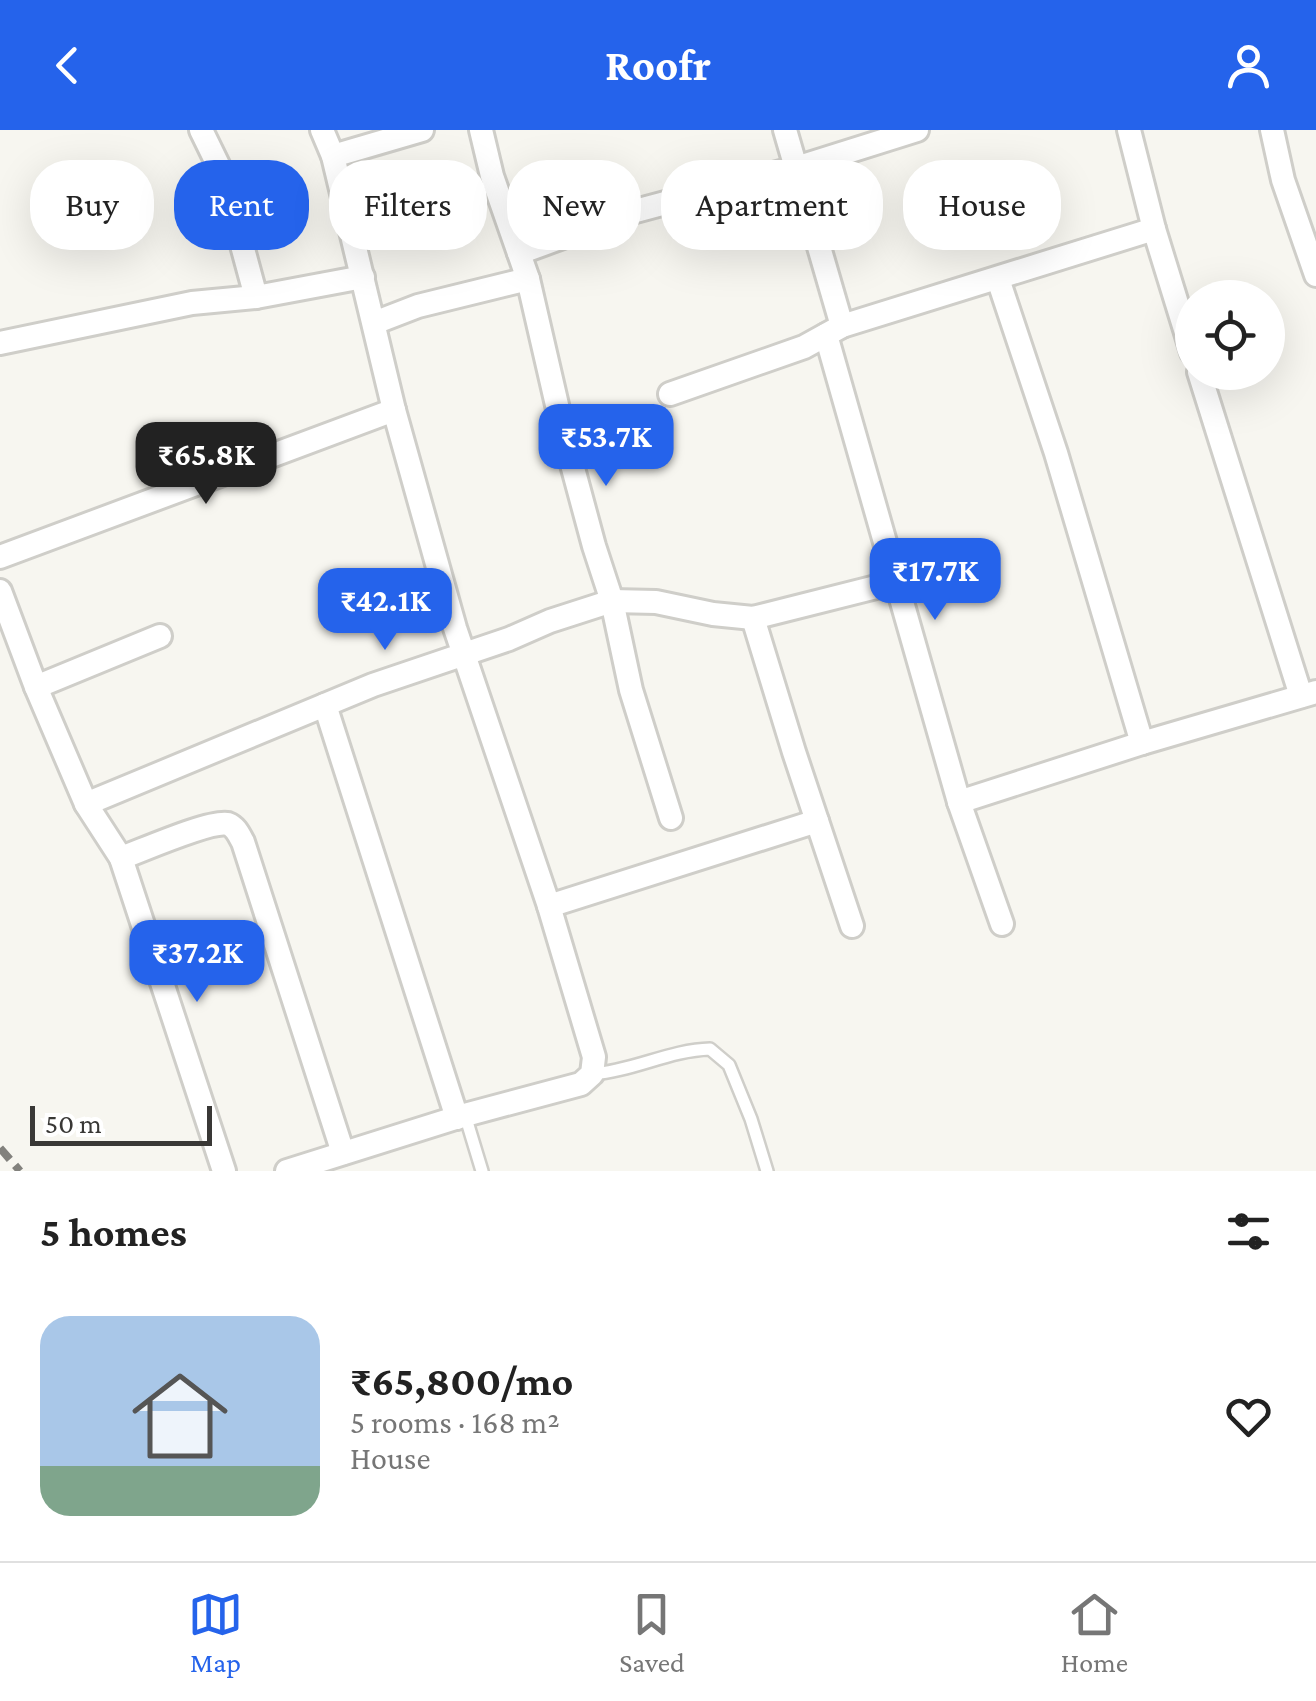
<!DOCTYPE html>
<meta charset="utf-8">
<style>
:root{--surface:#fff;--page:#f6f6f6;--text:#222;--muted:#767676;--line:#e0e0e0;--accent:#2563eb}
body{margin:0;font-family:"Crimson Pro",serif;background:var(--page);color:var(--text);height:100vh;display:flex;flex-direction:column;font-size:38px;white-space:nowrap}
*{box-sizing:border-box;margin:0}
p{font-size:32px;color:var(--muted)}
.icon{flex:none;width:55px;height:55px;fill:none;stroke:currentColor;stroke-width:2;stroke-linecap:round;stroke-linejoin:round}
.map{position:relative;height:1041px;overflow:hidden}
.drawer{display:flex;flex-direction:column;background:var(--surface);flex:1}
.drawer>*{flex:none}
.hud{position:absolute;left:30px;top:30px;width:1258px;height:90px;display:flex;gap:20px}
.fabs{position:absolute;left:1175px;top:150px;display:grid;gap:20px}
.fabs a{display:grid;place-items:center;width:110px;height:110px;border-radius:50%;background:var(--surface);box-shadow:0 10px 40px #0002;font-size:50px}
.scale{position:absolute;left:30px;bottom:25px;width:182px;box-sizing:border-box;padding-left:10px;border:5px solid #393836;border-top:0;font-size:28px;line-height:35px;white-space:nowrap;color:#393836;-webkit-text-stroke:8px #fff;paint-order:stroke}
.price{position:absolute;translate:-50% -85px;padding:0 22px;border-radius:20px;background:var(--accent);color:#fff;font-size:32px;line-height:65px;filter:drop-shadow(0 2px 5px #0008)}
.price::after{content:'';position:absolute;left:50%;top:60px;width:30px;height:22px;margin-left:-15px;background:inherit;clip-path:polygon(0 0,100% 0,50% 100%)}
.price.current{background:#222;color:#fff}
ul{padding:0;list-style:none}
li{display:flex;align-items:center;gap:30px;height:250px;padding:0 40px}
li+li{border-top:2px solid var(--line)}
li span{display:grid;place-items:center;flex:none;width:280px;height:200px;border-radius:30px;color:#555}
li>.icon{margin-inline-start:auto}
span .icon{width:120px;height:120px;fill:#fffc;stroke-width:1}
li b{font-size:42px}
h2{display:flex;justify-content:space-between;align-items:center;height:120px;padding:0 40px;font-size:42px}
.chip{padding:0 35px;border-radius:40px;background:var(--surface);box-shadow:0 10px 40px #0002;font-size:35px;line-height:90px}
.chip.current{background:var(--accent);color:#fff}
header{display:flex;justify-content:space-between;align-items:center;height:130px;padding:0 40px;background:var(--accent);color:#fff;font-size:45px;font-weight:700}
.tab-bar{display:flex;justify-content:space-around;align-items:center;height:140px;border-top:2px solid var(--line);background:var(--surface);font-size:28px;color:var(--muted)}
.tab-bar a{display:grid;justify-items:center;gap:5px}
.tab-bar .current{color:var(--accent)}
.map>svg:first-child{display:block}
.lines{fill:none;stroke-linecap:round;stroke-linejoin:round}
.service-casing{stroke:#cfcec9;stroke-width:16}
.minor-casing{stroke:#cfcec9;stroke-width:28}
.service{stroke:#fff;stroke-width:11}
.minor{stroke:#fff;stroke-width:22}
.rail{stroke:#82817d;stroke-width:8;stroke-dasharray:15 8;stroke-linecap:butt}
</style>
<header><svg class="icon" aria-label="back" viewBox="0 0 24 24"><path d="M15 5l-7 7 7 7"/></svg>Roofr<svg class="icon" aria-label="person" viewBox="0 0 24 24"><circle cx="12" cy="8" r="4"/><path d="M4 21q1-7 8-7t8 7"/></svg></header>
<div class="map">
<svg width="1316" height="1041" viewBox="0 0 1316 1041">
<rect width="100%" height="100%" fill="#f7f6f0"/>
<g class="lines">
<g class="service-casing">
<g id="service">
<path d="M592,944C633,941 670,920 710,919L729,935L751,989L767,1041"/>
<path d="M465,985L482,1041"/>
</g>
</g>
<g class="minor-casing">
<g id="minor">
<path d="M201,0L223,45L256,167"/>
<path d="M481,0L492,46L528,149L563,301L594,416L612,471L631,560L671,688"/>
<path d="M785,0L842,196"/>
<path d="M1129,0L1154,99L1192,222"/>
<path d="M1272,0L1283,50L1316,145"/>
<path d="M333,26L422,0"/>
<path d="M519,123L628,83L796,38L917,0"/>
<path d="M998,149L1056,323L1142,613"/>
<path d="M374,193L418,176L528,149"/>
<path d="M826,205L959,672L1002,794"/>
<path d="M0,213L192,173L256,167L363,147"/>
<path d="M1199,242L1301,566"/>
<path d="M670,264L804,217L842,196L1154,99"/>
<path d="M0,427L394,280"/>
<path d="M0,461L36,557L86,674L121,728L224,1041"/>
<path d="M753,488L794,622L852,796"/>
<path d="M36,557L160,506"/>
<path d="M325,575L457,988"/>
<path d="M959,672L1142,613L1316,562"/>
<path d="M86,674L373,555L509,509L550,491L612,471L656,472L713,484L753,488L896,452"/>
<path d="M121,728C141,721 210,690 228,694C236,697 239,705 243,712L343,1023"/>
<path d="M549,776L817,691"/>
<path d="M287,1041L465,985L581,954L592,944L594,927L549,776L455,498L394,280L333,26L322,0"/>
</g>
</g>
<use href="#service" class="service"/>
<use href="#minor" class="minor"/>
<path class="rail" d="M0,1018L20,1041"/>
</g>
</svg>
<div class="fabs">
<a><svg class="icon" aria-label="locate" viewBox="0 0 24 24"><circle cx="12" cy="12" r="6"/><path d="M12 2v4M12 18v4M2 12h4M18 12h4"/></svg></a>
</div>
<div class="scale">50 m</div>
<b class="price" style="left:606px;top:359px">₹53.7K</b>
<b class="price current" style="left:206px;top:377px">₹65.8K</b>
<b class="price" style="left:935px;top:493px">₹17.7K</b>
<b class="price" style="left:385px;top:523px">₹42.1K</b>
<b class="price" style="left:197px;top:875px">₹37.2K</b>
<div class="hud">
<a class="chip">Buy</a>
<a class="chip current">Rent</a>
<a class="chip">Filters</a>
<a class="chip">New</a>
<a class="chip">Apartment</a>
<a class="chip">House</a>
</div>
</div>
<section class="drawer">
<h2>5 homes<svg class="icon" aria-label="filters" viewBox="0 0 24 24"><path d="M4 7h16M4 17h16"/><circle cx="9" cy="7" r="2"/><circle cx="15" cy="17" r="2"/></svg></h2>
<ul>
<li><span style="background:linear-gradient(#a9c7e8 75%,#7fa58c 0)"><svg class="icon" aria-label="home" viewBox="0 0 24 24"><path d="M3 11l9-7 9 7M6 9v11h12V9"/></svg></span><div><b>₹65,800/mo</b><p>5 rooms · 168 m²</p><p>House</p></div><svg class="icon" aria-label="heart" viewBox="0 0 24 24"><path d="M12 20l-8-8c-3-5 5-10 8-4 3-6 11-1 8 4z"/></svg></li>
</ul>
</section>
<nav class="tab-bar">
<a class="current"><svg class="icon" aria-label="map" viewBox="0 0 24 24"><path d="M3 6l6-2 6 2 6-2v14l-6 2-6-2-6 2zM9 4v14M15 6v14"/></svg>Map</a>
<a><svg class="icon" aria-label="saved" viewBox="0 0 24 24"><path d="M7 4h10v16l-5-4-5 4z"/></svg>Saved</a>
<a><svg class="icon" aria-label="home" viewBox="0 0 24 24"><path d="M3 11l9-7 9 7M6 9v11h12V9"/></svg>Home</a>
</nav>
